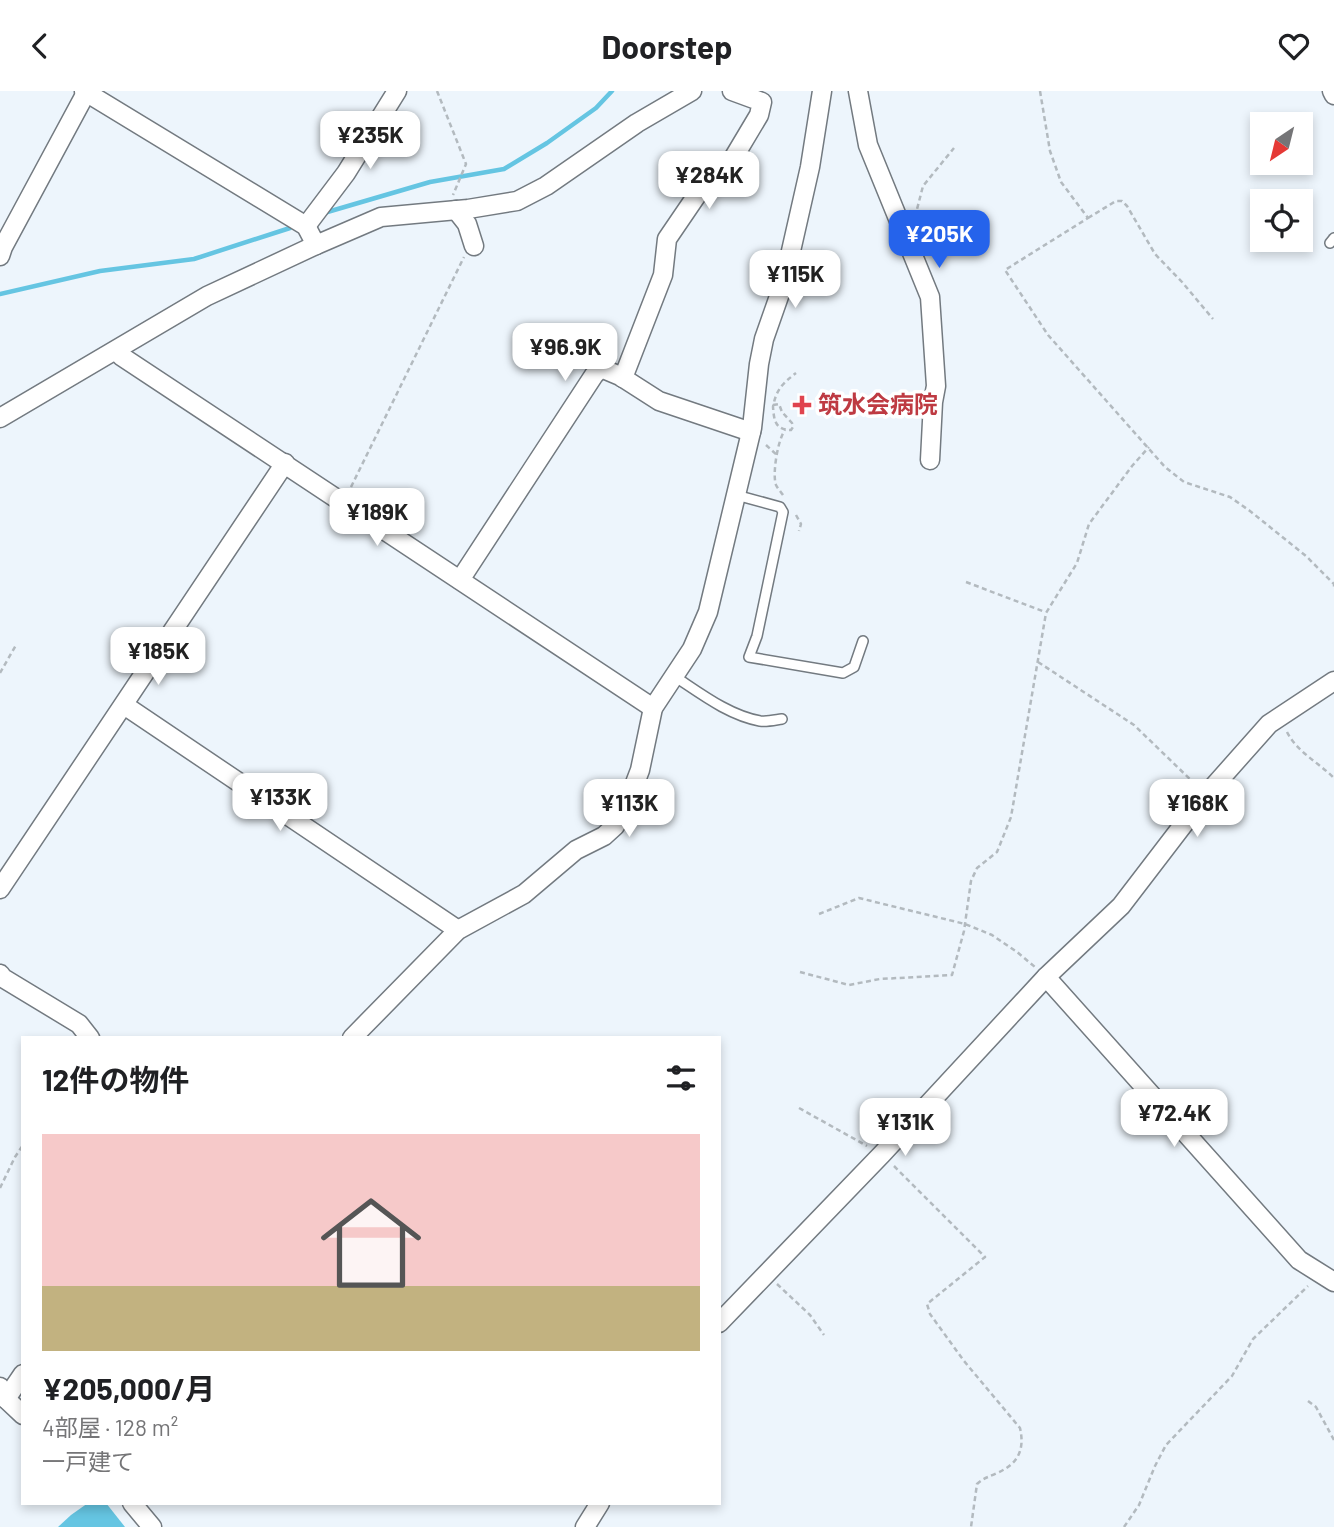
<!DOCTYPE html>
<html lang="ja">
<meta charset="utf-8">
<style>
:root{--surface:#fff;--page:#f2f2f2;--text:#202124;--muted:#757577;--line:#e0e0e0;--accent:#2563eb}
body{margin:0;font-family:Barlow,"Noto Sans JP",sans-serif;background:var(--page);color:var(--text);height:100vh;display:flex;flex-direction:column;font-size:26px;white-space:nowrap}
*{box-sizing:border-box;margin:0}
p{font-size:23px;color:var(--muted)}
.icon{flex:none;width:38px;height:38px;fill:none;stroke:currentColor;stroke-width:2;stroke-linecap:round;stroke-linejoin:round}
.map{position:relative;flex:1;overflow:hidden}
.panel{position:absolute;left:21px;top:945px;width:700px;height:469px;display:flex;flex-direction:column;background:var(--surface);border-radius:0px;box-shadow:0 4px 10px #0003}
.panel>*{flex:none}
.needle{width:46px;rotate:215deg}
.controls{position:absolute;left:1250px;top:21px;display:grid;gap:14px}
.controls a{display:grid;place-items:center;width:63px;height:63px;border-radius:0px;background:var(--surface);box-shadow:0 4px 10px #0003;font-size:35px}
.price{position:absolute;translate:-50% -60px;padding:0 16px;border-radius:14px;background:#fff;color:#222;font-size:23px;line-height:46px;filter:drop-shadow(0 2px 4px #0008)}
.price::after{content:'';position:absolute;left:50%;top:42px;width:21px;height:16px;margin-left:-10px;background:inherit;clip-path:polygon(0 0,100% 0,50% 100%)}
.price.current{background:var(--accent);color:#fff}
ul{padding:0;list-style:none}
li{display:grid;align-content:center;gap:14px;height:371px;padding:0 21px}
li+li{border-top:2px solid var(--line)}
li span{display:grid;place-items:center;height:217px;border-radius:0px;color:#555}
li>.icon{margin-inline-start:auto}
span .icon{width:126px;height:126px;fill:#fffc;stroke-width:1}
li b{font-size:30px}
h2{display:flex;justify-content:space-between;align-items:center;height:84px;padding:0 21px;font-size:30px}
header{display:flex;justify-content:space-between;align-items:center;height:91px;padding:0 21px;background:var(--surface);font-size:32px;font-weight:700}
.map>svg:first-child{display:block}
.water{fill:#65c5e2}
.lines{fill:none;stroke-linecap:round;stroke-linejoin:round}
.stream{stroke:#65c5e2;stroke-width:4.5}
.service-casing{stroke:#737a80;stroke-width:12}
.minor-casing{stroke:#737a80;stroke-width:21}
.path{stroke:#b3babf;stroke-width:2.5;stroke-dasharray:5 3.5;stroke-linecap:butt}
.service{stroke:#fff;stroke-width:9}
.minor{stroke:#fff;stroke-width:18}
.health-dot{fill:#e0444e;stroke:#fff;stroke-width:2.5}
.labels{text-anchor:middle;stroke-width:7;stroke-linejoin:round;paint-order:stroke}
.health-label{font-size:24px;font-weight:bold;fill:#be3a42;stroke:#fff;text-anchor:start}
</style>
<header><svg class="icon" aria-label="back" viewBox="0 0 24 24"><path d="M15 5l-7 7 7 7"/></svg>Doorstep<svg class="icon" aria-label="heart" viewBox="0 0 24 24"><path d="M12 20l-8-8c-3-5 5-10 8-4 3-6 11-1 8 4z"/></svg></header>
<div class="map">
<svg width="1334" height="1436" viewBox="0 0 1334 1436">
<rect width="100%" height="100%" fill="#edf5fc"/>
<path class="water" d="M88,1412H106L125,1436H58L71,1424Z"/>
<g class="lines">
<g class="stream">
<path d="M324,122L430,91L504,78L547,52L596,17L612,0"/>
<path d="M0,203L100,180L194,168L290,137V135L293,133"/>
</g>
<g class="service-casing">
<g id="service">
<path d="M1330,152L1334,147"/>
<path d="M736,404L780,416L783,421L757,545L749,566L843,582L854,576L863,550"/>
<path d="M674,585C700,602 728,624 760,630C767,631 775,629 782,628"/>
</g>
</g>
<g class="minor-casing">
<g id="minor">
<path d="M84,0L306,135L316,154"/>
<path d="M858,0L868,54L930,206L936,295L933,311L930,369"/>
<path d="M1332,0L1334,4"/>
<path d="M456,119L467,133L474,155"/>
<path d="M306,135L346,82L397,0"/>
<path d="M0,165L3,156L87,0"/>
<path d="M121,265L653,617"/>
<path d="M623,287L663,184L667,148L699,101L715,90L728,76L759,24L762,11L732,0"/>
<path d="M0,327L207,205L316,154L381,126L468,118L517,110L546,95L637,32L692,0"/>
<path d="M460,489L594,284L601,277L620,285L659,310L751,341"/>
<path d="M124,614L458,839"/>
<path d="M0,798L285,372"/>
<path d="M0,883L3,887L79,933L90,947"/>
<path d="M1046,886L1299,1169L1334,1191"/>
<path d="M352,947L458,839L524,803L576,759L604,745L615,735L627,713L640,679L653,617L692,558L708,521L752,337L759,273L764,248L784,191L810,76L822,0"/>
<path d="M719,1232L882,1063L1046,886L1121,815L1206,704L1269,633L1334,590"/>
<path d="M0,1296L6,1308L23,1324"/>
<path d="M6,1308L23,1283"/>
<path d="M132,1412L152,1436"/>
<path d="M585,1436L600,1412"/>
</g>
</g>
<g class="path">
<path d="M437,0L466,73L453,104"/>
<path d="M1040,0L1050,60L1061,91L1088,127L1005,179L1048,244L1165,376L1184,391L1230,406L1250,420L1306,465L1334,493V496"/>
<path d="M915,126L923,95L954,57"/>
<path d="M1088,127L1116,110H1122L1127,115L1155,163L1182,191L1213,228"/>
<path d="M773,314L779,313L782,321L792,332L793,336L791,339C775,339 774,329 773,316C776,299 782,293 796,282"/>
<path d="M766,354L778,365"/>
<path d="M351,396L464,166"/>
<path d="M783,404C781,401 778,398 776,394C772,383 778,348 785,339"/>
<path d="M796,424L801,433L799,440"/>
<path d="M966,491L1045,521"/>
<path d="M1038,571L1134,634L1195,693"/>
<path d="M0,582L16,554"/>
<path d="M1287,641C1297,661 1318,671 1334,687"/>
<path d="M819,823L859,807L965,833L992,844L1017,861L1035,876"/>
<path d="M800,881L849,894L880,888L952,884L964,840L971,790L977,777L997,761L1011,726L1046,522L1077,472L1089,433L1132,375L1149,356"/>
<path d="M799,1017L867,1055"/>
<path d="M894,1075L985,1166L927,1213L930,1223L964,1270L1020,1337C1025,1359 1018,1373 997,1382C989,1386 983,1387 977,1393L971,1436"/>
<path d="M0,1097L15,1066L23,1054"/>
<path d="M777,1193L810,1224L824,1244"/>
<path d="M1308,1310L1316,1316L1334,1349"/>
<path d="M719,1366L720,1365"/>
<path d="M1124,1436L1139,1414L1155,1375L1166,1354L1232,1285L1253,1248L1308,1195"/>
</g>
<use href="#service" class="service"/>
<use href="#minor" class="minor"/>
</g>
<path class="health-dot" d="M798.5 303.5h7v7h7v7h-7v7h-7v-7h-7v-7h7z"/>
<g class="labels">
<g class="health-label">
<text x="818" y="322">筑水会病院</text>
</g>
</g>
</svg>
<div class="controls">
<a><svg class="needle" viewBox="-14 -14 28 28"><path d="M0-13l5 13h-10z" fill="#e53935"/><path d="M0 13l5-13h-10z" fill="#757577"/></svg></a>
<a><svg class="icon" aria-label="locate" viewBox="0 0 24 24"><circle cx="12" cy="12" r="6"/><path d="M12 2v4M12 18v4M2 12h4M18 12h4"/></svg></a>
</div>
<b class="price" style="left:370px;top:80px">¥235K</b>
<b class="price" style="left:709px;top:120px">¥284K</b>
<b class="price current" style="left:939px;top:179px">¥205K</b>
<b class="price" style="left:795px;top:219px">¥115K</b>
<b class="price" style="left:565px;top:292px">¥96.9K</b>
<b class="price" style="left:377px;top:457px">¥189K</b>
<b class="price" style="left:158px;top:596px">¥185K</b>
<b class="price" style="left:280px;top:742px">¥133K</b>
<b class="price" style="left:629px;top:748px">¥113K</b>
<b class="price" style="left:1197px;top:748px">¥168K</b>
<b class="price" style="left:1174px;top:1058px">¥72.4K</b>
<b class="price" style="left:905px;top:1067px">¥131K</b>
<section class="panel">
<h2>12件の物件<svg class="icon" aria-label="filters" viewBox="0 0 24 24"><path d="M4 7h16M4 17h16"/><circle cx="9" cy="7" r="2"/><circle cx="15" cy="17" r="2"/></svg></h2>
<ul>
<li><span style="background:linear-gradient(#f6c9c9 70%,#c2b280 0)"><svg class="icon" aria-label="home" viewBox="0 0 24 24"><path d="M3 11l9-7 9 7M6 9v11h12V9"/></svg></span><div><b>¥205,000/月</b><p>4部屋 · 128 m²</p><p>一戸建て</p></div></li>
</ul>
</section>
</div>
